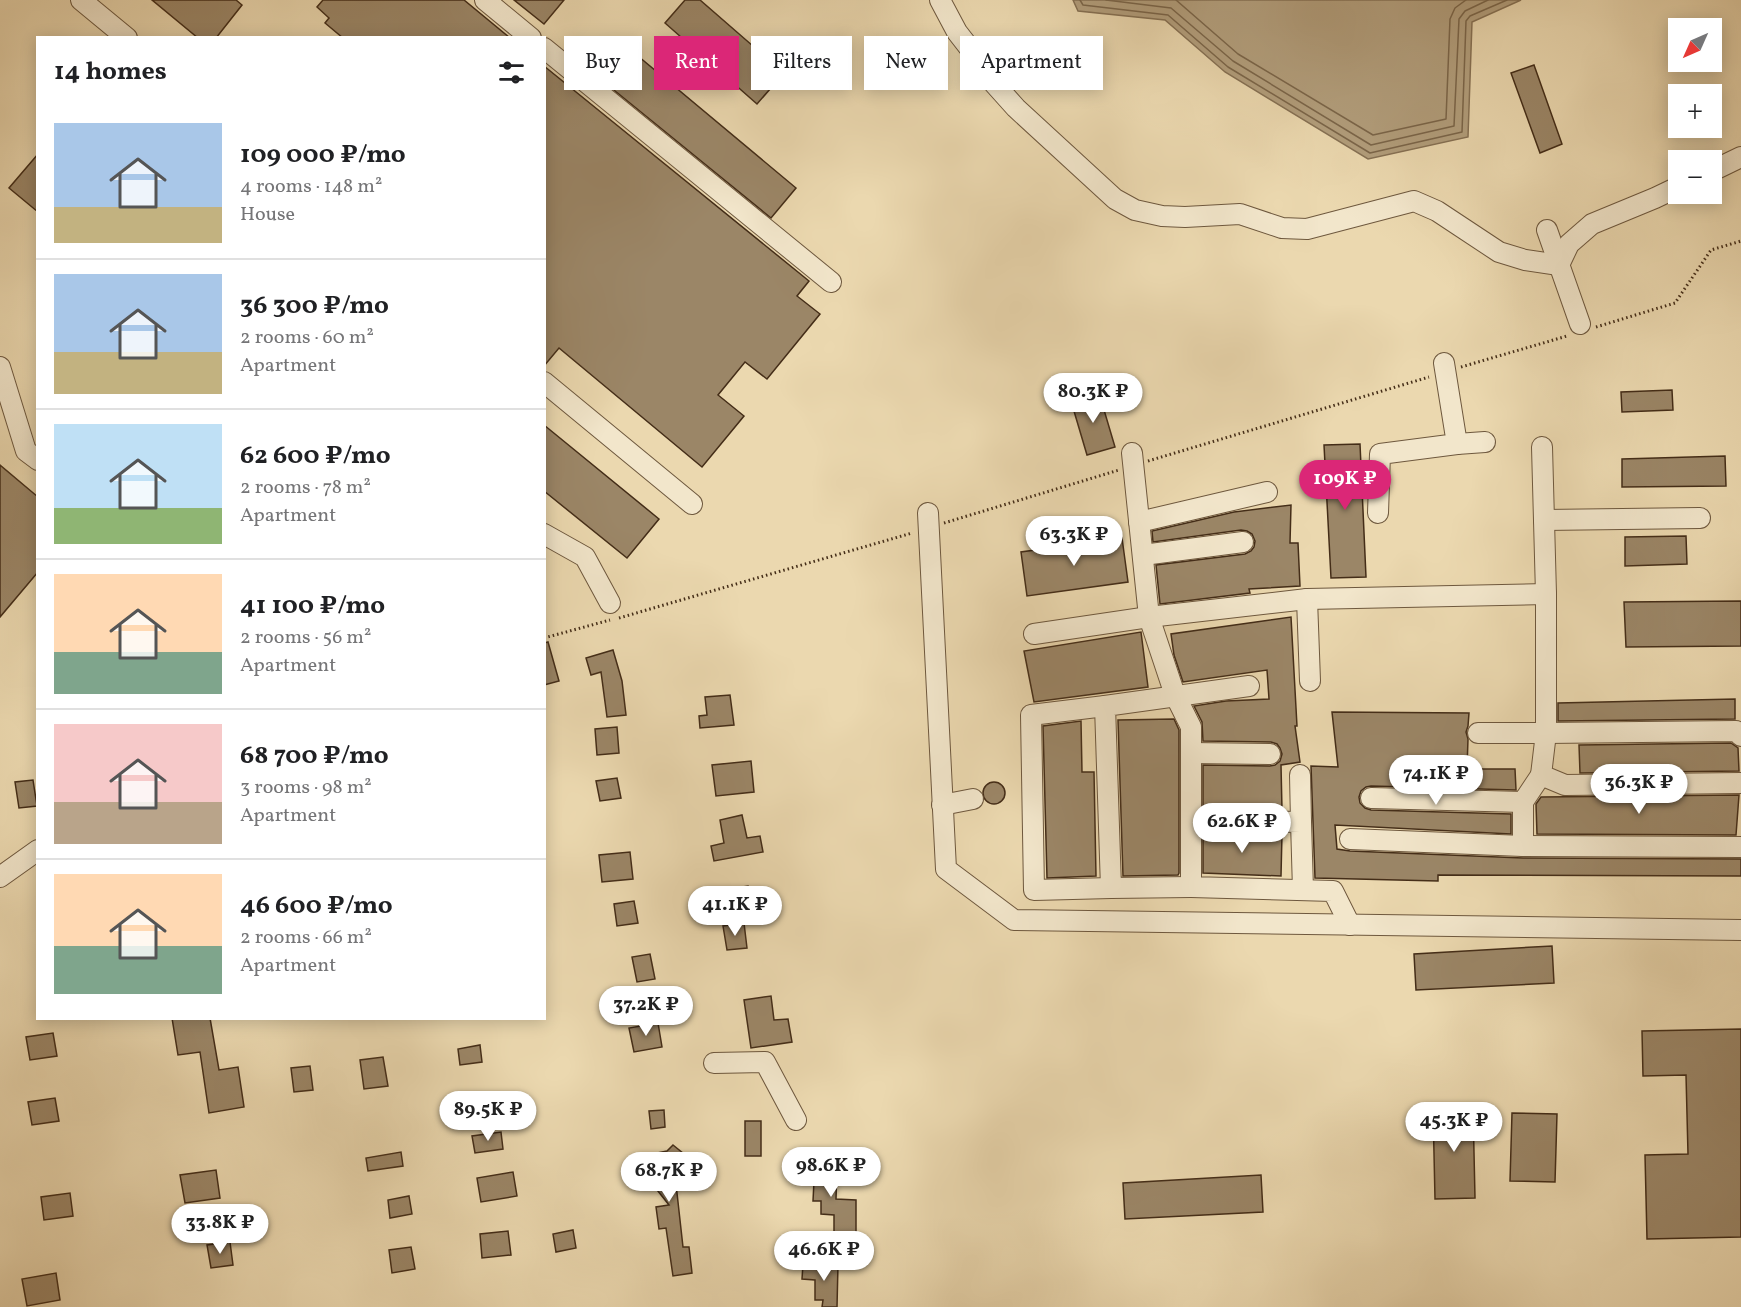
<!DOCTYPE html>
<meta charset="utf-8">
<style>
:root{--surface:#fff;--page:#f6f6f6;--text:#202124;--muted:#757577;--line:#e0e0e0;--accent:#db2777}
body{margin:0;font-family:Vollkorn,serif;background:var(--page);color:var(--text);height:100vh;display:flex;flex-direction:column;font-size:22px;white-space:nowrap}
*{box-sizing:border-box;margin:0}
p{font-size:20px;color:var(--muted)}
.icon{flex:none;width:33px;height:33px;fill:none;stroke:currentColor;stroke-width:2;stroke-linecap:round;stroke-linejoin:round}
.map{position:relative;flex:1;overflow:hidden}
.panel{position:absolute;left:36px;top:36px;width:510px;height:984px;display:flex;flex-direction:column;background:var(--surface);border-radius:0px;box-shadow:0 3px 15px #0003}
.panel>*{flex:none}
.top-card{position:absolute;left:564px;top:36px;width:570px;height:54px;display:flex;gap:12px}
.needle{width:39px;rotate:225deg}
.buttons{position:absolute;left:1668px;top:18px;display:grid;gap:12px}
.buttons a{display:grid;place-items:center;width:54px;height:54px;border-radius:0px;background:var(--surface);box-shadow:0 3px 15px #0003;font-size:30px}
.price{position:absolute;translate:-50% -51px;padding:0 14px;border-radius:21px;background:#fff;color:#222;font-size:20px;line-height:39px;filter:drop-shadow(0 2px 3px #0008)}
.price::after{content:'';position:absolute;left:50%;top:36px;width:18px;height:14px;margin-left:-9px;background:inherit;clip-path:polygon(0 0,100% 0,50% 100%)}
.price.active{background:var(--accent);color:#fff}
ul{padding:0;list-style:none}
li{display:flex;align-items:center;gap:18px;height:150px;padding:0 18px}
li+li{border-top:2px solid var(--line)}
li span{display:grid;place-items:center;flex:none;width:168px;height:120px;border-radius:0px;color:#555}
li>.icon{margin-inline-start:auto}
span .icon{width:72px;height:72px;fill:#fffc;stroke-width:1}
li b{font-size:26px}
h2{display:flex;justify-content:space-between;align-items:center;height:72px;padding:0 18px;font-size:26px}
.pill{padding:0 21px;border-radius:0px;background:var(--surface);box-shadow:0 3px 15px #0003;font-size:21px;line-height:54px}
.pill.active{background:var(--accent);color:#fff}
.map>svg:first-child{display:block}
.water{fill:#b29e7c;stroke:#867154;stroke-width:1.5}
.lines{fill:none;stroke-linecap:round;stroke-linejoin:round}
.shore{stroke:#7b664a;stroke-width:1.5}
.building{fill:#9b8667;stroke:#442d18;stroke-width:1.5}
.minor-casing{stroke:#6e583e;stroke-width:22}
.path{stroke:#442d18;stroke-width:3;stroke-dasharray:1.5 3;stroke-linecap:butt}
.minor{stroke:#f2e6cb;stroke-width:20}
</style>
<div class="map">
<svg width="1741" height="1307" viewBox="0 0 1741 1307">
<rect width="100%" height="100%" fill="#ebd8af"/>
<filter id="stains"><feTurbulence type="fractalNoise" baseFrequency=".00333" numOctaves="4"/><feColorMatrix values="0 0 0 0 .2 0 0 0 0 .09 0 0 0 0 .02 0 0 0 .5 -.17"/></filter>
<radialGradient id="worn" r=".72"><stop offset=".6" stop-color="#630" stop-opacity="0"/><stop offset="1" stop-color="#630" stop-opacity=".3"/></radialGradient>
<path class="water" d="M1073,0H1521L1472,22L1468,137L1368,159L1225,72L1165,20L1078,11Z"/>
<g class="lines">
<g class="shore">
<path d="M1080,0L1083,5L1168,15L1228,67L1370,153L1462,132L1466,21L1470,16L1507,0"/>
<path d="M1106,0L1171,8L1233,61L1371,145L1454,126L1459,19L1465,11L1488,0"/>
<path d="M1176,0L1238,54L1373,135L1446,119L1450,19L1455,8L1466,0"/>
</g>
</g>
<g class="building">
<path d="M152,0H236L242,5L216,38H198Z"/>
<path d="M323,0H464L510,38H343L325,23L329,18L317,7Z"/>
<path d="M514,0H564L544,24Z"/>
<path d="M685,0H700L784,73L757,104L665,23Z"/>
<path d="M620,41L796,188L771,218L593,73Z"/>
<path d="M1534,65L1562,144L1540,153L1511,73Z"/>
<path d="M544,66L809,281L797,296L820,314L767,379L745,362L718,395L744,416L702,467L559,348L544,366Z"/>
<path d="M38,154V212L9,188Z"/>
<path d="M1672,390L1673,410L1622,412L1621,392Z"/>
<path d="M1099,393L1115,447L1087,455L1071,401Z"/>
<path d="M544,425L659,519L627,558L544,491Z"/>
<path d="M1360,444L1366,577L1331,578L1324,445Z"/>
<path d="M1725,456L1726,486L1622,487V459Z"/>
<path d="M0,465L38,497V572L0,617Z"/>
<path d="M1291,505L1290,543H1298L1300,586L1249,589L1250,593L1160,604L1156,565L1245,554L1251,551L1254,547L1255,541L1252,534L1247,531L1241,530L1153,542L1152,531L1234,512Z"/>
<path d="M1686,536L1687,564L1625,566V537Z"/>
<path d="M1122,538L1128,582L1027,596L1021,552Z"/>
<path d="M1741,601V646L1626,647L1624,602Z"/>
<path d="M1291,617L1297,726H1295L1300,762L1281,765L1282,810L1203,808V765L1270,766L1275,765L1280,761L1282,754L1280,748L1277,744L1271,742L1203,741L1202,722L1194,706L1226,701L1269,699L1267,670L1183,682L1174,655L1171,634Z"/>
<path d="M1141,632L1148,687L1034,702L1024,651Z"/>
<path d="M548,642L559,681L544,685V643Z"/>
<path d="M613,650L622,681L626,715L607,717L601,672L591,675L586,658Z"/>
<path d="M730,695L734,725L700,728L699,716L707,715L705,697Z"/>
<path d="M1735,699V719L1558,721V703Z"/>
<path d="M1332,712L1469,713L1468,726L1466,732L1468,739L1467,769H1515L1516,790L1371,786L1366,787L1361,791L1359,797L1360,803L1365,808L1371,810L1511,814V834L1335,825L1337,849L1350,851L1523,858L1741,859V876L1438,875V881L1315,878L1311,766L1338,767Z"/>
<path d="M1174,719L1179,730V873L1178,875L1123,876L1118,720Z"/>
<path d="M1081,721L1082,772H1094L1096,876L1047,878L1043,726Z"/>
<path d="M617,727L619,753L597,755L595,729Z"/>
<path d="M1731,743L1738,748L1739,771L1580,773L1579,745Z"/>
<path d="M751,761L754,792L716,796L712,765Z"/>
<path d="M617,778L621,798L600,801L596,781Z"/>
<path d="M33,780L37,806L19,808L15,782Z"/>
<circle cx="994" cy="793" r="11"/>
<path d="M1739,795L1736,835L1537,834L1536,804L1541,797Z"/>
<path d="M742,815L747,838L760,836L763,852L714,861L711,846L724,843L720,820Z"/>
<path d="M1203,832L1282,834L1281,876L1203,873Z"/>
<path d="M630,852L633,879L602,882L599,855Z"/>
<path d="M748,886L751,912L733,915L729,889Z"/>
<path d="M634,901L638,923L617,926L614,904Z"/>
<path d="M744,923L747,948L727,950L723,926Z"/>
<path d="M1552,946L1554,983L1416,990L1414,954Z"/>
<path d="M650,954L655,979L637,982L632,957Z"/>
<path d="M771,996L774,1020L788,1019L792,1042L751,1048L744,1000Z"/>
<path d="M172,1018H210L219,1070L238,1067L244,1107L209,1113L200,1052L178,1055Z"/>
<path d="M658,1023L662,1047L634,1052L629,1028Z"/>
<path d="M1741,1029V1237L1647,1239L1645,1155L1688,1154L1686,1075L1643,1076L1642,1031Z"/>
<path d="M53,1033L57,1056L30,1060L26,1037Z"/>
<path d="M480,1045L482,1062L460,1065L458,1049Z"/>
<path d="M383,1057L388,1086L364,1089L360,1060Z"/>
<path d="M310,1066L313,1090L294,1092L291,1068Z"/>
<path d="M55,1098L59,1121L32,1125L28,1102Z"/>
<path d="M1473,1107L1475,1198L1435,1199L1433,1108Z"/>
<path d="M664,1110L665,1127L651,1129L649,1111Z"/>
<path d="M1512,1113L1557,1114L1555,1182L1510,1181Z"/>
<rect x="745" y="1121" width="16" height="35"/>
<path d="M501,1132L503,1149L475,1153L472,1136Z"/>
<path d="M673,1145L684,1154L682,1158L683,1184H676L683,1247H689L692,1273L673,1276L666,1228L659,1229L656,1207L669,1205L650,1181H645L642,1156L667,1151Z"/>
<path d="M401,1152L403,1166L368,1171L366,1158Z"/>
<path d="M801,1165L837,1166L836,1199L856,1200V1236H834V1215L821,1214V1201H813L814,1181H801Z"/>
<path d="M216,1170L220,1198L185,1203L180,1175Z"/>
<path d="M513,1172L517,1196L481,1202L477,1178Z"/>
<path d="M1261,1175L1263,1212L1125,1219L1123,1183Z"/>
<path d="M70,1193L73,1216L44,1220L41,1197Z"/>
<path d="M409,1196L412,1214L390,1218L388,1200Z"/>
<path d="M573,1230L576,1248L556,1252L553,1234Z"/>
<path d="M508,1231L511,1255L482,1258L480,1234Z"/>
<path d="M230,1242L233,1265L211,1268L207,1245Z"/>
<path d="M411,1247L415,1269L392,1273L389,1250Z"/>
<path d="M803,1264H838L837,1307H822L823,1300H815V1280L802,1279Z"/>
<path d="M56,1273L60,1300L27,1306L22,1279Z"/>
</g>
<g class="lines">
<g class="minor-casing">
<g id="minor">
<path d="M81,0L127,38"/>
<path d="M485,0L531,38"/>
<path d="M940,0L957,32L978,59L990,79L1016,108L1115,199L1135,210L1162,216L1185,217L1240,214L1282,228L1307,229L1414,201L1437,211L1499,252L1525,260L1559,265L1569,244L1592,224L1655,198L1678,187"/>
<path d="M544,48L831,282"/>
<path d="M1712,171L1741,157"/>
<path d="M1547,230L1580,324"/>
<path d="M0,367L26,451L38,460"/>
<path d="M544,382L692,504"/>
<path d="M1457,444L1485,442"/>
<path d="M1542,447L1546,594V733L1736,731L1741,736"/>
<path d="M1132,453L1149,617L1175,695L1191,727V887L1333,891L1350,925"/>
<path d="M928,513L946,869L1014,920L1741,930"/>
<path d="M1378,513L1380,454L1457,444L1444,363"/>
<path d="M1544,520L1700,518"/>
<path d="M1139,522L1267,492"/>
<path d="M544,534L585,557L610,603"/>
<path d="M1143,555L1243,542"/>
<path d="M1307,599L1310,681"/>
<path d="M1034,634L1149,617L1307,599L1546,594"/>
<path d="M1105,706L1031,715L1034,890L1111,888"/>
<path d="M1478,733H1546L1541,775L1565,785L1741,783"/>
<path d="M1191,753L1270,754"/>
<path d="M1300,775L1301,822"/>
<path d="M1371,798L1523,802L1541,775"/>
<path d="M942,805L973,799"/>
<path d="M1191,820L1301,822L1303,890"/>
<path d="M1350,839L1523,846V802"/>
<path d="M1523,846L1741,847"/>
<path d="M0,877L38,850"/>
<path d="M1191,887L1111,888L1105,706L1249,686"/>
<path d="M714,1063L765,1062L796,1120"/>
</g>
</g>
<g class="path">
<path d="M1596,327L1675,303L1711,250L1741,241"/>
<path d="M1461,367L1567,336"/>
<path d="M1148,461L1429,377"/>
<path d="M944,523L1119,470"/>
<path d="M619,618L912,533"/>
<path d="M544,638L610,620"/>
</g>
<use href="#minor" class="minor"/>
</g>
<rect width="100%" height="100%" filter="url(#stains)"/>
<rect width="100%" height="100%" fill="url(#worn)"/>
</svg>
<div class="buttons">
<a><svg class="needle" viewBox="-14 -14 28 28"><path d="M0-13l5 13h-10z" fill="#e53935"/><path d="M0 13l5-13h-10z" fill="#757577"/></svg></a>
<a>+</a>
<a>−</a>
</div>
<b class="price" style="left:1093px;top:424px">80.3K ₽</b>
<b class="price active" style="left:1345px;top:511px">109K ₽</b>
<b class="price" style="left:1074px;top:567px">63.3K ₽</b>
<b class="price" style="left:1436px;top:806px">74.1K ₽</b>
<b class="price" style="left:1639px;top:815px">36.3K ₽</b>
<b class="price" style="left:1242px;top:854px">62.6K ₽</b>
<b class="price" style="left:735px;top:937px">41.1K ₽</b>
<b class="price" style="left:646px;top:1037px">37.2K ₽</b>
<b class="price" style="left:488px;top:1142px">89.5K ₽</b>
<b class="price" style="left:1454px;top:1153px">45.3K ₽</b>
<b class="price" style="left:831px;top:1198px">98.6K ₽</b>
<b class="price" style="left:669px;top:1203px">68.7K ₽</b>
<b class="price" style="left:220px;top:1255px">33.8K ₽</b>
<b class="price" style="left:824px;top:1282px">46.6K ₽</b>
<div class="top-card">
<a class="pill">Buy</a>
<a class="pill active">Rent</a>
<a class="pill">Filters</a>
<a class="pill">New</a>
<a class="pill">Apartment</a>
</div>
<section class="panel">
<h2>14 homes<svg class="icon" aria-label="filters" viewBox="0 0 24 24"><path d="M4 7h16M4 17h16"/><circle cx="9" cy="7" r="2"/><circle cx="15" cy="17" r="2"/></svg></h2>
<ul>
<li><span style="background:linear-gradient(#a9c7e8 70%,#c2b280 0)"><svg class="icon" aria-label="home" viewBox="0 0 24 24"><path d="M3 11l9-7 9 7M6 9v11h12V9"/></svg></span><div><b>109 000 ₽/mo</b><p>4 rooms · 148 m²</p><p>House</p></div></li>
<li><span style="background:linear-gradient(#a9c7e8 65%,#c2b280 0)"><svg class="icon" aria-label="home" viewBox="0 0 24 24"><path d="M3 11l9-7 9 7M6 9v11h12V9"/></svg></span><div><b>36 300 ₽/mo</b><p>2 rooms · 60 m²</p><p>Apartment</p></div></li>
<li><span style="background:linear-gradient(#bfe0f5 70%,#8fb573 0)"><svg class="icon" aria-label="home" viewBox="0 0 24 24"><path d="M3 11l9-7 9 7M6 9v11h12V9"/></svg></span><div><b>62 600 ₽/mo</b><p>2 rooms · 78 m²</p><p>Apartment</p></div></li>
<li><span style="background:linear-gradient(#ffd9b3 65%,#7fa58c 0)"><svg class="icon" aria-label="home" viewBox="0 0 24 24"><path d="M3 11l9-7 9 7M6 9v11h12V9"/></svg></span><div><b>41 100 ₽/mo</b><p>2 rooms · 56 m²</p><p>Apartment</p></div></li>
<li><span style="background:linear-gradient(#f6c9c9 65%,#b9a48a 0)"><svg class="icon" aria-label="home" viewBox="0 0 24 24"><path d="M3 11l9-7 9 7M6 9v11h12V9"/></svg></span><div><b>68 700 ₽/mo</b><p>3 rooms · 98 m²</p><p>Apartment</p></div></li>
<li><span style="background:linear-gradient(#ffd9b3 60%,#7fa58c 0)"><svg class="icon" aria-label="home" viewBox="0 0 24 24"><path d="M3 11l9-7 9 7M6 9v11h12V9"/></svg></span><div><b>46 600 ₽/mo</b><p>2 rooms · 66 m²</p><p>Apartment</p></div></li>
</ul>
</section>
</div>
